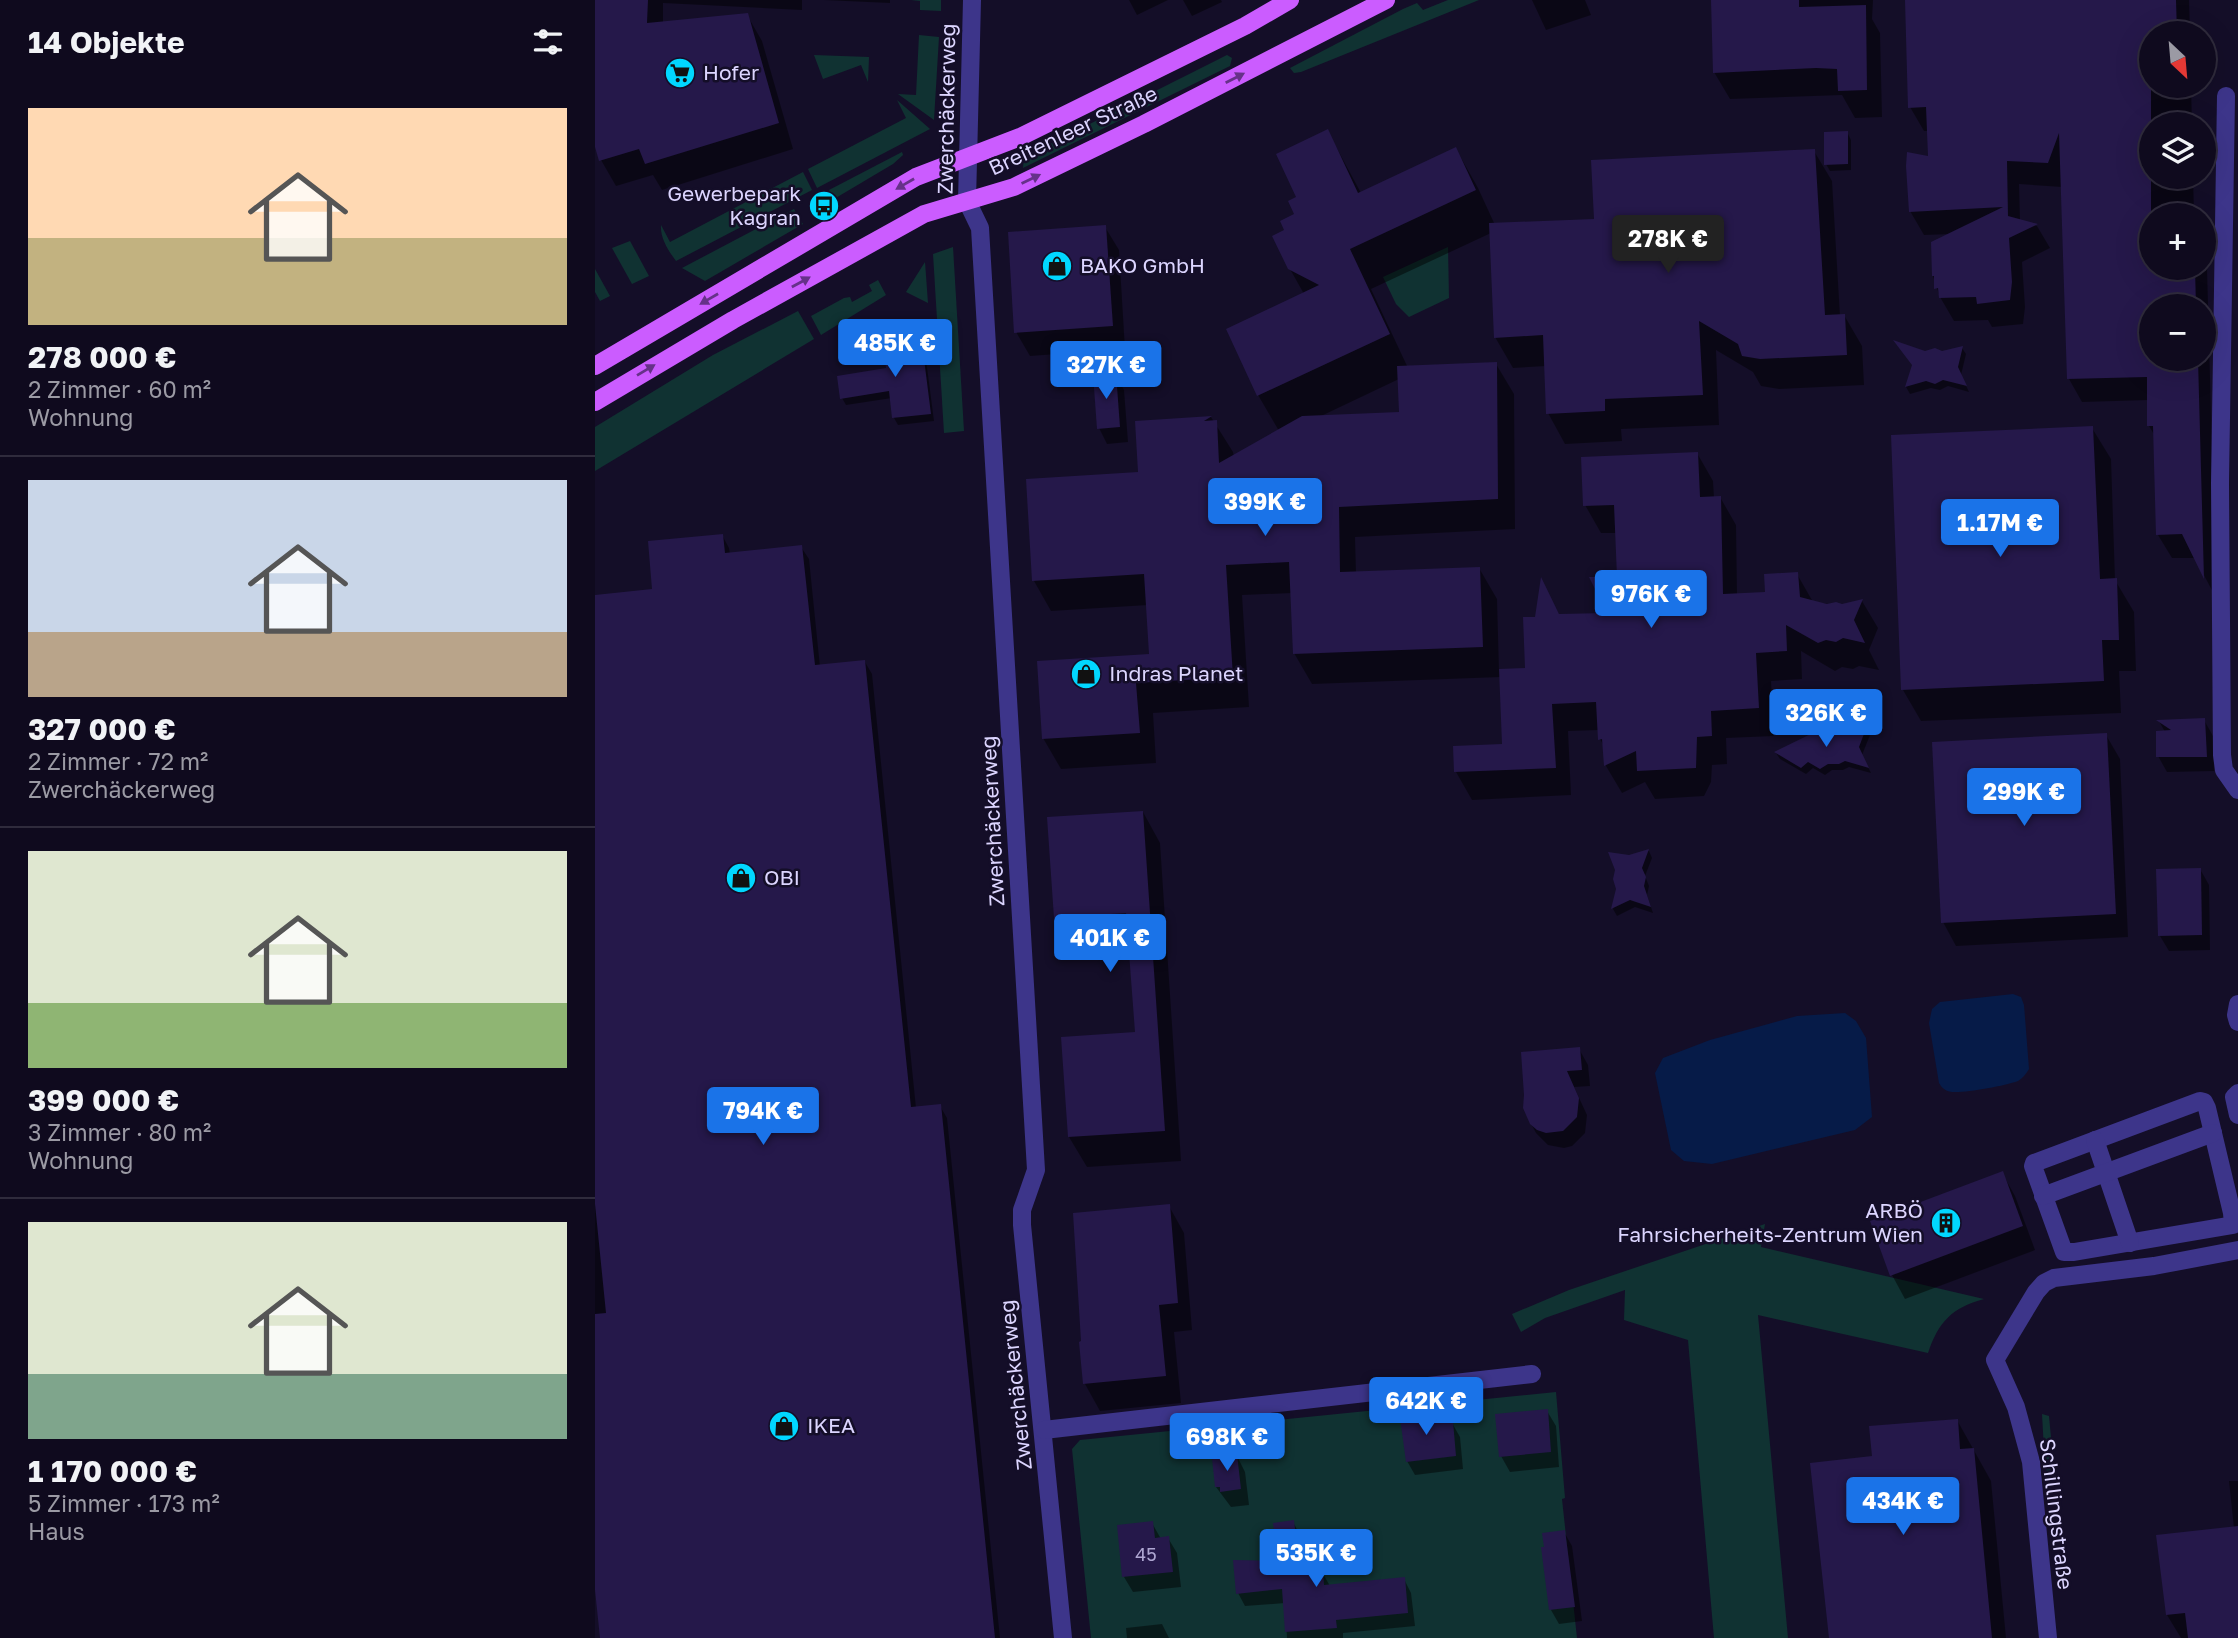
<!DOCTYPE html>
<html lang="de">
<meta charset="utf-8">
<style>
:root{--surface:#0f0a1e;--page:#181327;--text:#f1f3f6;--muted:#9b9aa4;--line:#2f2b3c;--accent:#1a73e8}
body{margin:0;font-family:"Golos Text",sans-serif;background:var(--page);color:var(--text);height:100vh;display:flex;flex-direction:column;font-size:26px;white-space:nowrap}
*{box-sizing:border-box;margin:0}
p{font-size:23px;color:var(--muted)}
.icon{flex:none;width:38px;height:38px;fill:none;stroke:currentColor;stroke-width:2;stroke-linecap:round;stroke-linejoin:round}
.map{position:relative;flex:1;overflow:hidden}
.sheet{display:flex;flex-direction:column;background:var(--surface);width:595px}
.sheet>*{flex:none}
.needle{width:46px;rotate:154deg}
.buttons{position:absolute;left:1544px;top:21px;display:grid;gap:14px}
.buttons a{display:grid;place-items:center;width:77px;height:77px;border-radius:50%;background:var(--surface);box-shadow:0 7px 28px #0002,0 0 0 2px var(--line);font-size:35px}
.price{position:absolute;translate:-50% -60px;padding:0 16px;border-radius:7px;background:var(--accent);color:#fff;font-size:23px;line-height:46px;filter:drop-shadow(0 2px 4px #0008)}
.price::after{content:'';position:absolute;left:50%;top:42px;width:21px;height:16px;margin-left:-10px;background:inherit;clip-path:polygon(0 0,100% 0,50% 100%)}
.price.on{background:#222;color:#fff}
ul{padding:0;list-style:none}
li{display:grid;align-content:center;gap:14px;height:371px;padding:0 28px}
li+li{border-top:2px solid var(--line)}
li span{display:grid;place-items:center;height:217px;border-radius:0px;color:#555}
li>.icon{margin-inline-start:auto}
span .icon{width:126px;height:126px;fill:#fffc;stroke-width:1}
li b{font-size:30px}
h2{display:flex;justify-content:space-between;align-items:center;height:84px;padding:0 28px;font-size:30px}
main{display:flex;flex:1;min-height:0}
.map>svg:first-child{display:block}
.green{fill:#103232}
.water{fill:#061b48}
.shadow{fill:#0007;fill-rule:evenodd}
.building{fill:#25184a}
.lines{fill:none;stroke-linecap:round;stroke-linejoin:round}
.minor{stroke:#3d358a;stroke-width:18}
.major{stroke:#cb5cff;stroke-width:18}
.oneway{fill:#663189}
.labels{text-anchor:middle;stroke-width:5;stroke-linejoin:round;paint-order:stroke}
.number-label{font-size:18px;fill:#aea6d2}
.poi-label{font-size:21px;fill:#dcd5ff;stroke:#140e28;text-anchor:start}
.street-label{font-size:21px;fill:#dcd5ff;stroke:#140e28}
</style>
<main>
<section class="sheet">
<h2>14 Objekte<svg class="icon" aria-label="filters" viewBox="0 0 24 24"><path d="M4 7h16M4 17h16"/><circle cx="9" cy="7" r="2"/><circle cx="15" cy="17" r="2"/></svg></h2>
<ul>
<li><span style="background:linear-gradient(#ffd9b3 60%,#c2b280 0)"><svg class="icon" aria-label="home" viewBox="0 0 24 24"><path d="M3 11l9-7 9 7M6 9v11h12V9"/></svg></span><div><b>278 000 €</b><p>2 Zimmer · 60 m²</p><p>Wohnung</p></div></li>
<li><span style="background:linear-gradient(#c9d6e8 70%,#b9a48a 0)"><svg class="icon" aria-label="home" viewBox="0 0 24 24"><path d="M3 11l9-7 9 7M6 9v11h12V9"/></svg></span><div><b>327 000 €</b><p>2 Zimmer · 72 m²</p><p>Zwerchäckerweg</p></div></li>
<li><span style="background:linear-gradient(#dfe7d0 70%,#8fb573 0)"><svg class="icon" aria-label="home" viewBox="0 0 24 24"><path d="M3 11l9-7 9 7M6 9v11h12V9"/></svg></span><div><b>399 000 €</b><p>3 Zimmer · 80 m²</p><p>Wohnung</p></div></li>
<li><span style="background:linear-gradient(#dfe7d0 70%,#7fa58c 0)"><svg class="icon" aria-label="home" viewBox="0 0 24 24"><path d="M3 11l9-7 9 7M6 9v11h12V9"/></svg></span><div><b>1 170 000 €</b><p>5 Zimmer · 173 m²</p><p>Haus</p></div></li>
</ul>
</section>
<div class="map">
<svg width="1643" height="1638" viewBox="0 0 1643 1638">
<rect width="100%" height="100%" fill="#140e28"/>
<g class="green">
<path d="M316,0H346V11L325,10V1Z"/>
<path d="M853,0H884L706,72L699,73L695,68L808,9L822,3L828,10Z"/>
<path d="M324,35L344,37L339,120L303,94L321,95Z"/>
<path d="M219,55L274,57L273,82L266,65L228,79Z"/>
<path d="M632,55L637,58L635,66L428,168L429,157Z"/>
<path d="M302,100L335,129L222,188L213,169L311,118Z"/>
<path d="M307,152L308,155L298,164L239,199L234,190Z"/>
<path d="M208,172L217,190L81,261C73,250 65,238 66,225L75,242Z"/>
<path d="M199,209L208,224L110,281L87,268Z"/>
<path d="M35,241L54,276L37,284L17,248Z"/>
<path d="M358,247L369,431L349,433L338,254Z"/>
<path d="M853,247L854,298L814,317L801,304L788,277Z"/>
<path d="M330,262L333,303L311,292Z"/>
<path d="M0,269L15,296L5,301L0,292Z"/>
<path d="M283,280L291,295L226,335L216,316L249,298L255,297L257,302L277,291L274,285Z"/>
<path d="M203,311L219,339L0,471V427L118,355Z"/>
<path d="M1170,1224L1166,1247L1389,1299C1357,1308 1344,1321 1333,1353L1163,1315L1193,1638H1119L1093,1340L1029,1320L1030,1290L950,1318L926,1332L917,1314L974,1290Z"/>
<path d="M961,1392L970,1498L967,1499L982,1638H496L477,1449L485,1440Z"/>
<path d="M1447,1414L1454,1416L1459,1470L1452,1471L1450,1468Z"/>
</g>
<g class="water">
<path d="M1418,994L1426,997L1429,1005L1434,1069C1431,1074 1428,1078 1423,1081C1409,1086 1371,1093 1357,1092C1350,1091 1347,1088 1344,1083L1334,1023L1337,1009L1345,1002Z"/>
<path d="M1250,1013L1261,1021L1271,1038L1277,1117L1260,1130L1117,1164L1089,1161L1076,1150L1060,1073L1068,1058L1115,1040L1202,1016Z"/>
</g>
<g class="shadow">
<path d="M0,0H207V10L68,3V23L152,15L167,41L198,149L67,190L58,175L21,186L6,160L0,141Z"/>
<path d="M229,0H295V3Z"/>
<path d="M534,0H573L542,15Z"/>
<path d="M588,0H626L627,2L597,16Z"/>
<path d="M937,0H990L996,15L951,30Z"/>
<path d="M1118,0H1278L1277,19L1285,33L1287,117L1260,118L1247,95L1135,99L1119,72Z"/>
<path d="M1312,0H1594L1595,33H1556V86H1596L1597,124H1556V177H1598L1599,212L1601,215H1556V268H1608V227L1611,231L1621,598L1600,558H1577L1563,535L1560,436L1554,426V400L1487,402L1474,379L1467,187L1424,184L1425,221L1442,226L1455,248L1427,262L1430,307L1428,324L1397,327L1393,320L1359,321L1345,297L1338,276L1357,234L1329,235L1315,211L1334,158V131H1329L1315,107ZM1556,306H1608V359H1556Z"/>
<path d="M733,132L766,193L861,149L883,188L900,225L1001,220L1219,151L1237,181L1245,316L1249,315L1267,346L1269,385L1184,389L1166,386L1158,372L1121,350L1124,425L1026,429L1027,441L970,444L953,413L951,366L918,368L900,337L896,233L776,289L813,368L901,364L919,394L920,529L760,537L761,573L884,568L902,599L904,671L932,670L947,582L965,616L1014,615L1024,579L1022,533H1006L990,505L1102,453L1118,481L1119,498L1125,497L1141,525L1142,595L1172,594L1202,574L1218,602L1247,606L1267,601L1283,628L1274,650L1284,670L1264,666L1258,669L1247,667L1240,671L1206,651L1207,679L1176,681L1179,736L1131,738L1132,764L1117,765L1116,782L1109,796L1060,799L1050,782L1027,793L1011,766L1010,748L1005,739L1004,730L973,731L976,795L877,800L861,772L908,746L906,677L717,684L699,653L697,593L647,595L654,707L558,713L561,763L466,769L448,738L556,655L553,605L456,611L439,581L545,473L541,422L616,417L638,452L639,457L684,431L663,395L709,294L695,269L692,230L702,215L704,198ZM804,379L806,414L724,417Z"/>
<path d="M1252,132L1256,140V170L1235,171L1231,164Z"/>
<path d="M510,227L524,250L530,349L435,356L421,332Z"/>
<path d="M325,337L329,344L339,421L303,425L299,418L297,398L251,405L247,398L293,370Z"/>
<path d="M1367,348L1371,354L1366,375L1374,392L1353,386L1345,390L1336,388L1315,394L1311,387L1319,366L1330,353H1346Z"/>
<path d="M520,374L529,390L533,442L512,444L504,428Z"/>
<path d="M1497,428L1516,459L1520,580L1539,612L1541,671H1524L1526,713L1326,721L1308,690Z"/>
<path d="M127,535L134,548L135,554L206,547L214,559L225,667L270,662L277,674L321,1108L345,1106L352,1118L405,1638H7L0,1572V597L59,590Z"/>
<path d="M1609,720L1618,736L1619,771L1572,772L1563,756L1570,732L1564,721Z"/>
<path d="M1271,728L1275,735L1267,755L1276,773L1254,767L1248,770H1237L1230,775L1218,768L1211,774L1185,759L1181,753L1233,734H1248Z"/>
<path d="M1511,735L1525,759L1533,937L1361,946L1348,922Z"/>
<path d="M548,812L565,843L586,1161L492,1167L474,1137L542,1033L536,944L478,948L461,917ZM540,911V914L473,919V915Z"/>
<path d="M1054,851L1057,858L1050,876L1054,886L1052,895L1058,913L1040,907L1022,916L1018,909L1034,856Z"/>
<path d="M1605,869L1614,885L1615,950L1574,951L1565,936Z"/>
<path d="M984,1049L993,1065L995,1086L979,1087L992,1115L990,1133L977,1146L969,1148L953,1145L941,1133L932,1116Z"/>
<path d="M1407,1173L1420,1196L1440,1250L1310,1299L1297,1275L1277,1222Z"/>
<path d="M574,1206L589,1233L597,1330L579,1332L586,1403L505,1411L490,1384L486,1343Z"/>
<path d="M952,1411L961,1426L964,1467L915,1472L906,1456Z"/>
<path d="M847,1420L849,1424L857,1423L865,1437L868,1469L820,1475L812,1461L827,1422Z"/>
<path d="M1362,1420L1396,1481L1411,1638H1235L1279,1458Z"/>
<path d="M642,1456L650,1472L654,1505L636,1507L621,1487Z"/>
<path d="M1634,1481H1643V1638H1586L1572,1615L1639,1528Z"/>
<path d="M698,1522L705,1535L710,1574L727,1572L735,1586L809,1579L816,1593L820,1626L748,1633V1638H692L690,1603L650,1606L643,1593L684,1562Z"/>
<path d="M557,1523L566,1539L573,1538L582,1553L586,1587L538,1592L529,1577Z"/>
<path d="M969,1532L977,1546L987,1621L964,1624L956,1610Z"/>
<path d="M567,1624L574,1638H532L531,1628Z"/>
</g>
<g class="building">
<path d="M0,0H53L52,23L153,13L184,123L50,164L44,149L4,161L0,147Z"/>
<path d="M1116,0H1204V7L1271,5L1272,90L1243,91L1242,69L1221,68L1118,73Z"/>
<path d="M1310,0H1581L1582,33H1556V268H1600L1601,306H1556V359H1603L1609,579L1587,534L1561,535L1558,426H1552V377L1472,379L1464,133L1453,163L1412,161L1413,216L1443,224L1414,238L1417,282L1415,300L1382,304L1381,297L1344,298L1343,288L1339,289V276H1337L1336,242L1408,207L1314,212L1311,166L1312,152L1333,156L1331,107L1313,108Z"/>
<path d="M733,129L763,193L861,147L881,190L755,249L795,334L662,396L631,329L724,285L693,269L677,236L689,230L685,221L699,214L693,201L701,197L681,154Z"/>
<path d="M1253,131V164L1229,165V132Z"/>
<path d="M1220,149L1230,315L1250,314L1252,355L1165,359L1147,356L1143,344L1104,321L1108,395L1010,399V411L951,414L948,335L899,338L894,223L999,219L996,160Z"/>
<path d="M511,225L518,326L419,333L413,232Z"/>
<path d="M326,335L336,414L297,418L294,391L245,399L242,376L291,368L288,340Z"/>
<path d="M1298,340L1330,351L1340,348L1347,351L1368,346L1363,367L1372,386L1348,380L1340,384L1331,381L1310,387L1317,365Z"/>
<path d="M902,362L903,499L744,507L745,572L885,567L888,647L698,654L694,562L631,565L638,677L541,683L545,733L447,739L442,661L554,654L549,574L437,581L431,479L543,472L540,421L617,416L609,421L622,420L624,463L707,416L804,412L802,366Z"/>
<path d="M521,373L525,427L502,429L498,374Z"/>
<path d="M1498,426L1505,579L1522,578L1524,640H1507L1509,681L1306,690L1296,435Z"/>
<path d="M1103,452L1105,497L1126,496L1128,594L1170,592L1169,574L1203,572L1205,597L1232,604L1241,602L1247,604L1268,599L1259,620L1270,643L1248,638L1241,642L1231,640L1223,643L1191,625L1192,651L1161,653L1164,708L1116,711L1117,736L1102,737L1101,768L1042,771L1041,751L1009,766L1007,739L1003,740L1001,702L957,704L961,768L859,772L858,746L907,744L904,669L930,668L928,617H940L946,577L964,614L1012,613L994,577H1022L1019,505L988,506L986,457Z"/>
<path d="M128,534L130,553L207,545L220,665L270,660L316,1107L346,1104L400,1638H5L0,1590V1314L11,1313L0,1204V595L57,589L53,541Z"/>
<path d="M1610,718L1612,757H1561V731L1576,730L1561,720Z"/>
<path d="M1272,726L1264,747L1274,768L1250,761L1244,764H1233L1225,769L1213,762L1206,768L1179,752L1226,729L1233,732L1243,729L1248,732Z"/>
<path d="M1512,733L1521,914L1346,923L1337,742Z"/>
<path d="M548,811L570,1131L473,1137L466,1037L540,1032L531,913L459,918L452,817Z"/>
<path d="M1054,849L1047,868L1051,877L1049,886L1056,907L1035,900L1016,909L1021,889L1018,879L1020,870L1013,852L1034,855Z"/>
<path d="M1606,868L1607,935L1563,936L1561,869Z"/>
<path d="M985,1047L987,1070L972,1071L984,1098L982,1117L968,1131L951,1133L942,1130L935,1124L928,1108L929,1095L926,1052Z"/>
<path d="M1408,1171L1428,1226L1295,1276L1275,1221Z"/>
<path d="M575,1204L583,1303L564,1305L571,1376L488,1384L484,1342L486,1341L478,1213Z"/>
<path d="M803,1403L827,1421L848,1418V1422L858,1421L861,1456L811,1462Z"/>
<path d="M953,1409L956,1452L904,1457L900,1414Z"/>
<path d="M1363,1419L1365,1449L1379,1448L1397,1638H1234L1215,1463L1277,1456L1274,1426Z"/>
<path d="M642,1454L646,1489L625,1492V1487H620L617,1458Z"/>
<path d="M699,1520L705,1572L728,1571L729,1585L810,1577L813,1613L741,1620L742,1628L690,1632L687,1589L641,1594L638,1560L683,1561L678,1523Z"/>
<path d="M558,1521L560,1538L574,1536L578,1572L527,1577L522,1525Z"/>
<path d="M1643,1526V1638H1593L1590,1613L1571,1615L1561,1535Z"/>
<path d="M970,1530L980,1607L954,1610L946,1547H949L947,1533Z"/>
</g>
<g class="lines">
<g class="minor">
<path d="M377,0L372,201L385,228L441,1170L427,1210V1225L468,1638"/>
<path d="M1631,96L1625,483L1627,755L1629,770L1643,790"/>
<path d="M1643,1004L1641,1015L1643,1022"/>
<path d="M1643,1093L1639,1097L1643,1115"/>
<path d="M1605,1101L1609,1102L1612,1108L1637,1213L1638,1225L1479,1252H1469L1438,1166L1439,1163Z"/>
<path d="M1500,1140L1535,1243"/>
<path d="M1448,1196L1618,1133"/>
<path d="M449,1430L937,1374"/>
<path d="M1453,1638L1436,1462L1421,1407L1400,1360L1441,1292L1449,1283L1459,1278L1559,1266L1643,1250"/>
</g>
<g class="major">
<path d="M0,366L321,177L425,137L650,26L695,0"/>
<path d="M0,402L138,320L329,214L419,187L549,124L791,0"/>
</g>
</g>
<defs><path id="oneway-solid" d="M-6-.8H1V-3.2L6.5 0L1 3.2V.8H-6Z" transform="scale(1.75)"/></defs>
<g class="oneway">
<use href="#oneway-solid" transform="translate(640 78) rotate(-27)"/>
<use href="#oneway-solid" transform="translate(436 179) rotate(-26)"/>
<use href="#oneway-solid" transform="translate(310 184) rotate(150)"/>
<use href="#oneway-solid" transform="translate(206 282) rotate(-29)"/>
<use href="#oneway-solid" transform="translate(114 299) rotate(150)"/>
<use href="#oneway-solid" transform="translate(51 370) rotate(-31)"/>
</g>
<defs>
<g id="supermarket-disc" transform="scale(1.575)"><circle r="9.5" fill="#01d7ff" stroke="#140e28"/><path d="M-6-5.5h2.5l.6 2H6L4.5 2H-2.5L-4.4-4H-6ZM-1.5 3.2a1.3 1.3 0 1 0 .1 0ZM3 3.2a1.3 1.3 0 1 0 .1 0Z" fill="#111"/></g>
<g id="bus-disc" transform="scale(1.575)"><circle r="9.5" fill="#01d7ff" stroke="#140e28"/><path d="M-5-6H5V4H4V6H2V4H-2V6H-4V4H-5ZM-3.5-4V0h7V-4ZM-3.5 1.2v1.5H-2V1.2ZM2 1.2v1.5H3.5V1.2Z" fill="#111"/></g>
<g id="shop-disc" transform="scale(1.575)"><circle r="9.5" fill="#01d7ff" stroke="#140e28"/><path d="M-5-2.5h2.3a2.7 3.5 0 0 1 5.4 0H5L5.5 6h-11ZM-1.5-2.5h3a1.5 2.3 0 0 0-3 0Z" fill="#111"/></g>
<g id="building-disc" transform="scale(1.575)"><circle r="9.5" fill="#01d7ff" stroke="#140e28"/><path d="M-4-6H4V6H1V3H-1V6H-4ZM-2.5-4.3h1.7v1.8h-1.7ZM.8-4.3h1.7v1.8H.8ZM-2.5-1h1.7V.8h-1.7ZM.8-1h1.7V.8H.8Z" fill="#111"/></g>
</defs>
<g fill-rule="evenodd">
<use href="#supermarket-disc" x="85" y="73"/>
<use href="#bus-disc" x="229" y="206"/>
<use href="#shop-disc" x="462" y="266"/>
<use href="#shop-disc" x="491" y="674"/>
<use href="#shop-disc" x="146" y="878"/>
<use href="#building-disc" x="1351" y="1223"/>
<use href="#shop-disc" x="189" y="1426"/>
</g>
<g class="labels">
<g class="number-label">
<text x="551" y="1561">45</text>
</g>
<g class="poi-label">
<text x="108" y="80">Hofer</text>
<text x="206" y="201" text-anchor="end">Gewerbepark<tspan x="206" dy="24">Kagran</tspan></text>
<text x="485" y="273">BAKO GmbH</text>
<text x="514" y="681">Indras Planet</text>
<text x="169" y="885">OBI</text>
<text x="1328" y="1218" text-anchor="end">ARBÖ<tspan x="1328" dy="24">Fahrsicherheits-Zentrum Wien</tspan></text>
<text x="212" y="1433">IKEA</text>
</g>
<g class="street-label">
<text transform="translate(352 109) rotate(-89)" y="7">Zwerchäckerweg</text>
<text transform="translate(478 131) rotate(-25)" y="7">Breitenleer Straße</text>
<text transform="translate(398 821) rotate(-93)" y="7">Zwerchäckerweg</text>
<text transform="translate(421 1385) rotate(-96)" y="7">Zwerchäckerweg</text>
<text transform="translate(1461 1514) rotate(83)" y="7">Schillingstraße</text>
</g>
</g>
</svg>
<div class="buttons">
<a><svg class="needle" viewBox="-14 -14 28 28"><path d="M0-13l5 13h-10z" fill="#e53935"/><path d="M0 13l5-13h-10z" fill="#9b9aa4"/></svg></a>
<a><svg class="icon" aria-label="layers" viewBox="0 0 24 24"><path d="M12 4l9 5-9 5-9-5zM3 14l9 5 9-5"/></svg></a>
<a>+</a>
<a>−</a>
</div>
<b class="price on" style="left:1073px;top:275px">278K €</b>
<b class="price" style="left:300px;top:379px">485K €</b>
<b class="price" style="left:511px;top:401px">327K €</b>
<b class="price" style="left:670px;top:538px">399K €</b>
<b class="price" style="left:1405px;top:559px">1.17M €</b>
<b class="price" style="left:1056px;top:630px">976K €</b>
<b class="price" style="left:1231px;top:749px">326K €</b>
<b class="price" style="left:1429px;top:828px">299K €</b>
<b class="price" style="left:515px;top:974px">401K €</b>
<b class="price" style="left:168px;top:1147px">794K €</b>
<b class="price" style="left:831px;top:1437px">642K €</b>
<b class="price" style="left:632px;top:1473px">698K €</b>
<b class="price" style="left:1308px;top:1537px">434K €</b>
<b class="price" style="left:721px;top:1589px">535K €</b>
</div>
</main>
